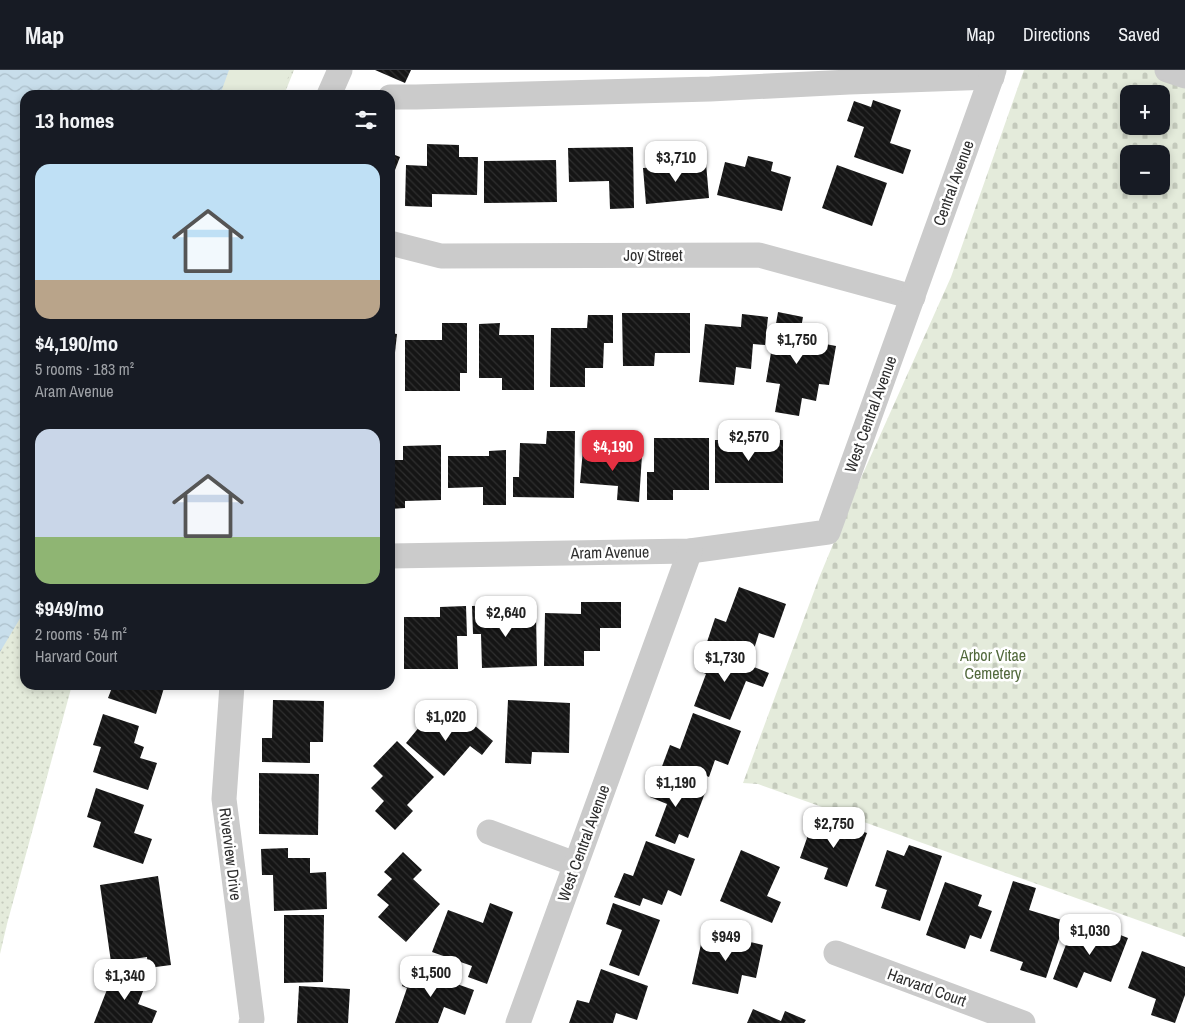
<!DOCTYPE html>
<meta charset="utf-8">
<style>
:root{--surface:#171b24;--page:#242831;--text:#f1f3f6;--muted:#9ea1a6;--line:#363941;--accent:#e43142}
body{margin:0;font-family:"Archivo Narrow",sans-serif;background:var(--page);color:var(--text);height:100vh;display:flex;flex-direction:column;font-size:19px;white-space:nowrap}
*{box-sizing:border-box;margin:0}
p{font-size:16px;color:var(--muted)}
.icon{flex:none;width:28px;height:28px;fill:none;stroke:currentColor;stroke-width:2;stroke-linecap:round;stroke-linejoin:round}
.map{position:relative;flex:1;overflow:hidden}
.sheet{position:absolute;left:20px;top:20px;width:375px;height:600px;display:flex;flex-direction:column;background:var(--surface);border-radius:15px;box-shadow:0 2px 8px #0003}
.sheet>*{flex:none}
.buttons{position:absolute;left:1120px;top:15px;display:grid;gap:10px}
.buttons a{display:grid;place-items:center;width:50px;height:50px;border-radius:10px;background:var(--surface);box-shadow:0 2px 8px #0003;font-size:25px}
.price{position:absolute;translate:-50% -42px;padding:0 11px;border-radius:10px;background:#fff;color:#222;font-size:16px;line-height:32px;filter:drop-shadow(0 1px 2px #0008)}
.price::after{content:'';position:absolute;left:50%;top:30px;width:15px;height:11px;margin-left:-8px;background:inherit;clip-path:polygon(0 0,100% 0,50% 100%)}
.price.active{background:var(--accent);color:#fff}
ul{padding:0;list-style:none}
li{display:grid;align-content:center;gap:10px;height:265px;padding:0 15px}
li span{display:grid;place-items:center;height:155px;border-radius:15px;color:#555}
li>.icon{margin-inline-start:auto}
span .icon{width:90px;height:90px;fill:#fffc;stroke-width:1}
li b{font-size:21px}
h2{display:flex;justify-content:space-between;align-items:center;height:60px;padding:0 15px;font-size:21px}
header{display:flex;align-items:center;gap:30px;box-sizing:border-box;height:70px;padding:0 25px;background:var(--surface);border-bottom:1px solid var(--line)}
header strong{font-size:24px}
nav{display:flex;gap:28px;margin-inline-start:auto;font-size:18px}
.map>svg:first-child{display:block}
.grass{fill:url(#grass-dots)}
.cemetery{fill:url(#cemetery-stones);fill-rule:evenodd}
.park{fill:#e4ebdb}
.water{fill:url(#water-waves)}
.building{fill:url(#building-back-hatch)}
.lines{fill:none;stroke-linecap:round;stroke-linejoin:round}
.minor{stroke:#cbcbcb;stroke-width:25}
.labels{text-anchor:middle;stroke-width:5;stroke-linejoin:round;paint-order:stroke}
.street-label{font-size:16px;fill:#2e2e2e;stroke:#fff}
.park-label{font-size:16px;fill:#52693c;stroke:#fff}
</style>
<header>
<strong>Map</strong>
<nav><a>Map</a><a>Directions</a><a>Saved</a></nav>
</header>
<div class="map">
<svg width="1185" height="953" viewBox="0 0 1185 953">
<defs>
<pattern id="grass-dots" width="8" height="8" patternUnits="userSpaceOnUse" patternTransform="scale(1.25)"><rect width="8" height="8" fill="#e4ebdb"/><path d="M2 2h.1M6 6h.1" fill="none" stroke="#c4cabc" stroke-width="1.8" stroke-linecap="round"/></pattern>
<pattern id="cemetery-stones" width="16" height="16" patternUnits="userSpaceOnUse" patternTransform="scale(1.25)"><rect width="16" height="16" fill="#e4ebdb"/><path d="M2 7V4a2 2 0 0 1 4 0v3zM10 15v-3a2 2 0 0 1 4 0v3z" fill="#c4cabc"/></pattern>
<pattern id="water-waves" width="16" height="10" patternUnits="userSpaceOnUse" patternTransform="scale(1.25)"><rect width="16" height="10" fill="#c8deeb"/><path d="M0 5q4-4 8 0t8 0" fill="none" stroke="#acbfca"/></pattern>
<pattern id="building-back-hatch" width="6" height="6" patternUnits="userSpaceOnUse" patternTransform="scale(1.25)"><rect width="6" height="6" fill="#151515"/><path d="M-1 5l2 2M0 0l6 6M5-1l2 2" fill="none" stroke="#2f2f2f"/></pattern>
</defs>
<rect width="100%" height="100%" fill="#fff"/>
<path class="grass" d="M0,0H294L284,25H25V615H72L7,854L0,884Z"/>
<path class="cemetery" d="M1024,0H1185V867L758,714L743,713L819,508L856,419L951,207ZM1129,24H1161V56H1129ZM1129,84H1161V116H1129Z"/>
<path class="park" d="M97,0H291L281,25H88Z"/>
<path class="water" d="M0,0H229L220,25H25V540L0,582Z"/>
<g class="building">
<path d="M375,0H411L405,13Z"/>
<path d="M873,30L901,40L890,73L911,80L903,104L854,87L864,57L847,51L854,31L871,37Z"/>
<path d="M390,63L395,65L390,79Z"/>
<path d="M427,74L459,75V87H478L477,125L432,124V137L405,136L406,95L427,96Z"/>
<path d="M633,77L634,138L610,139L609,111L569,112L568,78Z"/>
<path d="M390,83L400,87L390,113Z"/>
<path d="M748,86L773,92L771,101L791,107L782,141L717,125L725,92L745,97Z"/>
<path d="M556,90L557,132L484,133V91Z"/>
<path d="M706,93L709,128L646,134L643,98Z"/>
<path d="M837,95L887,113L872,156L822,138Z"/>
<path d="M778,242L803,247L799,269L836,276L829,315L819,314L816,331L802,328L799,346L775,342L780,314L766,312Z"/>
<path d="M622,243H690V283H655L654,296H623Z"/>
<path d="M742,244L768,247L765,275L753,274L751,299L736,297L734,315L699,312L705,254L741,257Z"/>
<path d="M588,245H613V273H604L603,298H585V317H550L551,258H587Z"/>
<path d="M442,253H467V303H460V321H405V270H442Z"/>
<path d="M500,253L499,265H534V320H502V308H479V254Z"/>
<path d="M390,263L397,264L391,319H390Z"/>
<path d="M547,361H575L574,428L513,427V407H519L520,373L546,374Z"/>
<path d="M654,368H709V420H673V430H647V402H654Z"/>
<rect x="715" y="370" width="68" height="43"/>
<path d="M441,375V430L405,431V438L390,439V390H403V376Z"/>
<path d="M583,379L642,385L639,432L617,430L618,416L580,413Z"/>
<path d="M506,380V435H483V417L448,418V386H489V381Z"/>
<path d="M739,517L786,534L774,568L759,563L754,579L735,572L731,581L707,572L715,548L726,552Z"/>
<path d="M581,532H621V558H600V581H584V596H544L545,543L581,544Z"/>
<path d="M498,535V545L536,544L537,596L482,598L481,564H473L472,536Z"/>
<path d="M466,536L467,566H457L458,599H404V547H440V537Z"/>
<rect x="390" y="550" width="5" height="53"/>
<path d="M706,578L769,603L763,617L746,611L730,650L694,636L706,604L697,600Z"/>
<path d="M113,615H155L164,618L156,644L108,628Z"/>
<path d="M266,615H321V619L266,618Z"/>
<path d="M273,630L324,631L323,672H310V693L262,692V668H272Z"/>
<path d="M508,630L570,633L569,683L532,682L531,694L505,693Z"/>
<path d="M693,643L741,661L728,695L715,690L709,707L690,699L686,709L661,699L670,675L680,679Z"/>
<path d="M103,644L139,656L134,673L144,677L140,688L157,693L148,720L93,702L101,677L93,675Z"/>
<path d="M430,644L443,656L451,646L469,661L474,655L493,671L482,685L470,676L444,706L406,673Z"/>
<path d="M397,671L434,707L407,735L413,741L395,760L375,741L384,731L371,718L383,706L373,696Z"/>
<path d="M259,703L319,704L318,765L259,764Z"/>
<path d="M659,705L705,723L688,768L679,764L675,774L655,766L667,734L650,727Z"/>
<path d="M96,718L144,735L134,763L152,769L143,794L93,777L101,752L87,747Z"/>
<path d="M815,745L867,763L847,817L824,809L828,798L800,788Z"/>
<path d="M646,771L695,789L681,826L668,820L662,835L643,828L640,836L614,827L624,803L633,806Z"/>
<path d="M909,775L942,786L920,851L881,838L887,820L875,816L887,780L904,786Z"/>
<path d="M288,778V788H310V803L326,802L327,839L274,841L273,805H262L261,779Z"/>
<path d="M741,780L780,797L767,826L781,832L772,853L720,831Z"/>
<path d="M403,782L422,800L413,809L440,834L406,872L378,847L389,835L377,825L392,809L384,802Z"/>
<path d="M158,806L171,895L148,898L147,887L111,892L100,815Z"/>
<path d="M1013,811L1036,818L1029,840L1065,851L1046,908L1020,900L1023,892L990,881Z"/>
<path d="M945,812L982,825L978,836L992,841L981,869L970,865L965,879L926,865Z"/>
<path d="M490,833L513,842L487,914L468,907L472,896L432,882L448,840L483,853Z"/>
<path d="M613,833L660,850L639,906L609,895L622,860L606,854Z"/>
<path d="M284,845H324L323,912L284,913Z"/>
<path d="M1073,856L1097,865L1100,857L1128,868L1111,912L1084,902L1077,918L1053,909Z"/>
<path d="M704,861L763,875L756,908L742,905L738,924L692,914Z"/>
<path d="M1142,881L1185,897V925L1175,953L1151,945L1156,929L1128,918Z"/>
<path d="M408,897L474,920L465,945L444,937L438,953H395L407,918L402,916Z"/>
<path d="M115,899L147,911L138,934L157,941L152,953H94Z"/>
<path d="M601,899L648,916L637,950L616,943L613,953H569L577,930L589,933Z"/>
<path d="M299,916L350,919L348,953H297Z"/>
<path d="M753,939L781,951L785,941L806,950L804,953H747Z"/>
</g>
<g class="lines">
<g class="minor">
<path d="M1167,0L1185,6"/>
<path d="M329,25L340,0"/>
<path d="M390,27H416L710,19L849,12L992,7"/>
<path d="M390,173L441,186L759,185L913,227"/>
<path d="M390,486L690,481L828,462L994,0"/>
<path d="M232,615L224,729L252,949L251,953"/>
<path d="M489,762L575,794"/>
<path d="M836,883L1023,953"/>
<path d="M518,953L690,481"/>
</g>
</g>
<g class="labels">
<g class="street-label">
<text transform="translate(953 113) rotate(-70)" y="6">Central Avenue</text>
<text x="653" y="191">Joy Street</text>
<text transform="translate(870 344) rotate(-70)" y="6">West Central Avenue</text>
<text transform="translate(610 482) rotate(-1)" y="6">Aram Avenue</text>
<text transform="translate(583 773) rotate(-70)" y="6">West Central Avenue</text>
<text transform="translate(231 784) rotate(83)" y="6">Riverview Drive</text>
<text transform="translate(927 917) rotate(20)" y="6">Harvard Court</text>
</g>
<g class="park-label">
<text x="993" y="591">Arbor Vitae<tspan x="993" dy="18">Cemetery</tspan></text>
</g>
</g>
</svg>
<div class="buttons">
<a>+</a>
<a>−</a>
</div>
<b class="price" style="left:676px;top:113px">$3,710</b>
<b class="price" style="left:797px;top:295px">$1,750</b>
<b class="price" style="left:749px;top:392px">$2,570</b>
<b class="price active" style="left:613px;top:402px">$4,190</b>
<b class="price" style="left:506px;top:568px">$2,640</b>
<b class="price" style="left:725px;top:613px">$1,730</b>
<b class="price" style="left:446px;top:672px">$1,020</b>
<b class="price" style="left:676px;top:738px">$1,190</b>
<b class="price" style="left:834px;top:779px">$2,750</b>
<b class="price" style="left:1090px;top:886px">$1,030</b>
<b class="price" style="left:726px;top:892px">$949</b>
<b class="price" style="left:431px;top:928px">$1,500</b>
<b class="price" style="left:125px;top:931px">$1,340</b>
<section class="sheet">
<h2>13 homes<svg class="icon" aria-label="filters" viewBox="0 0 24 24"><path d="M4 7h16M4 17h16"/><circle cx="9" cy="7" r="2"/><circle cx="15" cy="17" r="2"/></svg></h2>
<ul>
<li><span style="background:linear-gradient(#bfe0f5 75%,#b9a48a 0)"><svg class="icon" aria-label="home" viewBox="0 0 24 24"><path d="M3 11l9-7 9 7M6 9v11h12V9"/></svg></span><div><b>$4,190/mo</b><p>5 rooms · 183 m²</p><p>Aram Avenue</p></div></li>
<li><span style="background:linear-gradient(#c9d6e8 70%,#8fb573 0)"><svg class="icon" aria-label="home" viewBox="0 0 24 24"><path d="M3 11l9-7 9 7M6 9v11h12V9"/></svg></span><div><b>$949/mo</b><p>2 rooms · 54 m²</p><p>Harvard Court</p></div></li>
</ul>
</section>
</div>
